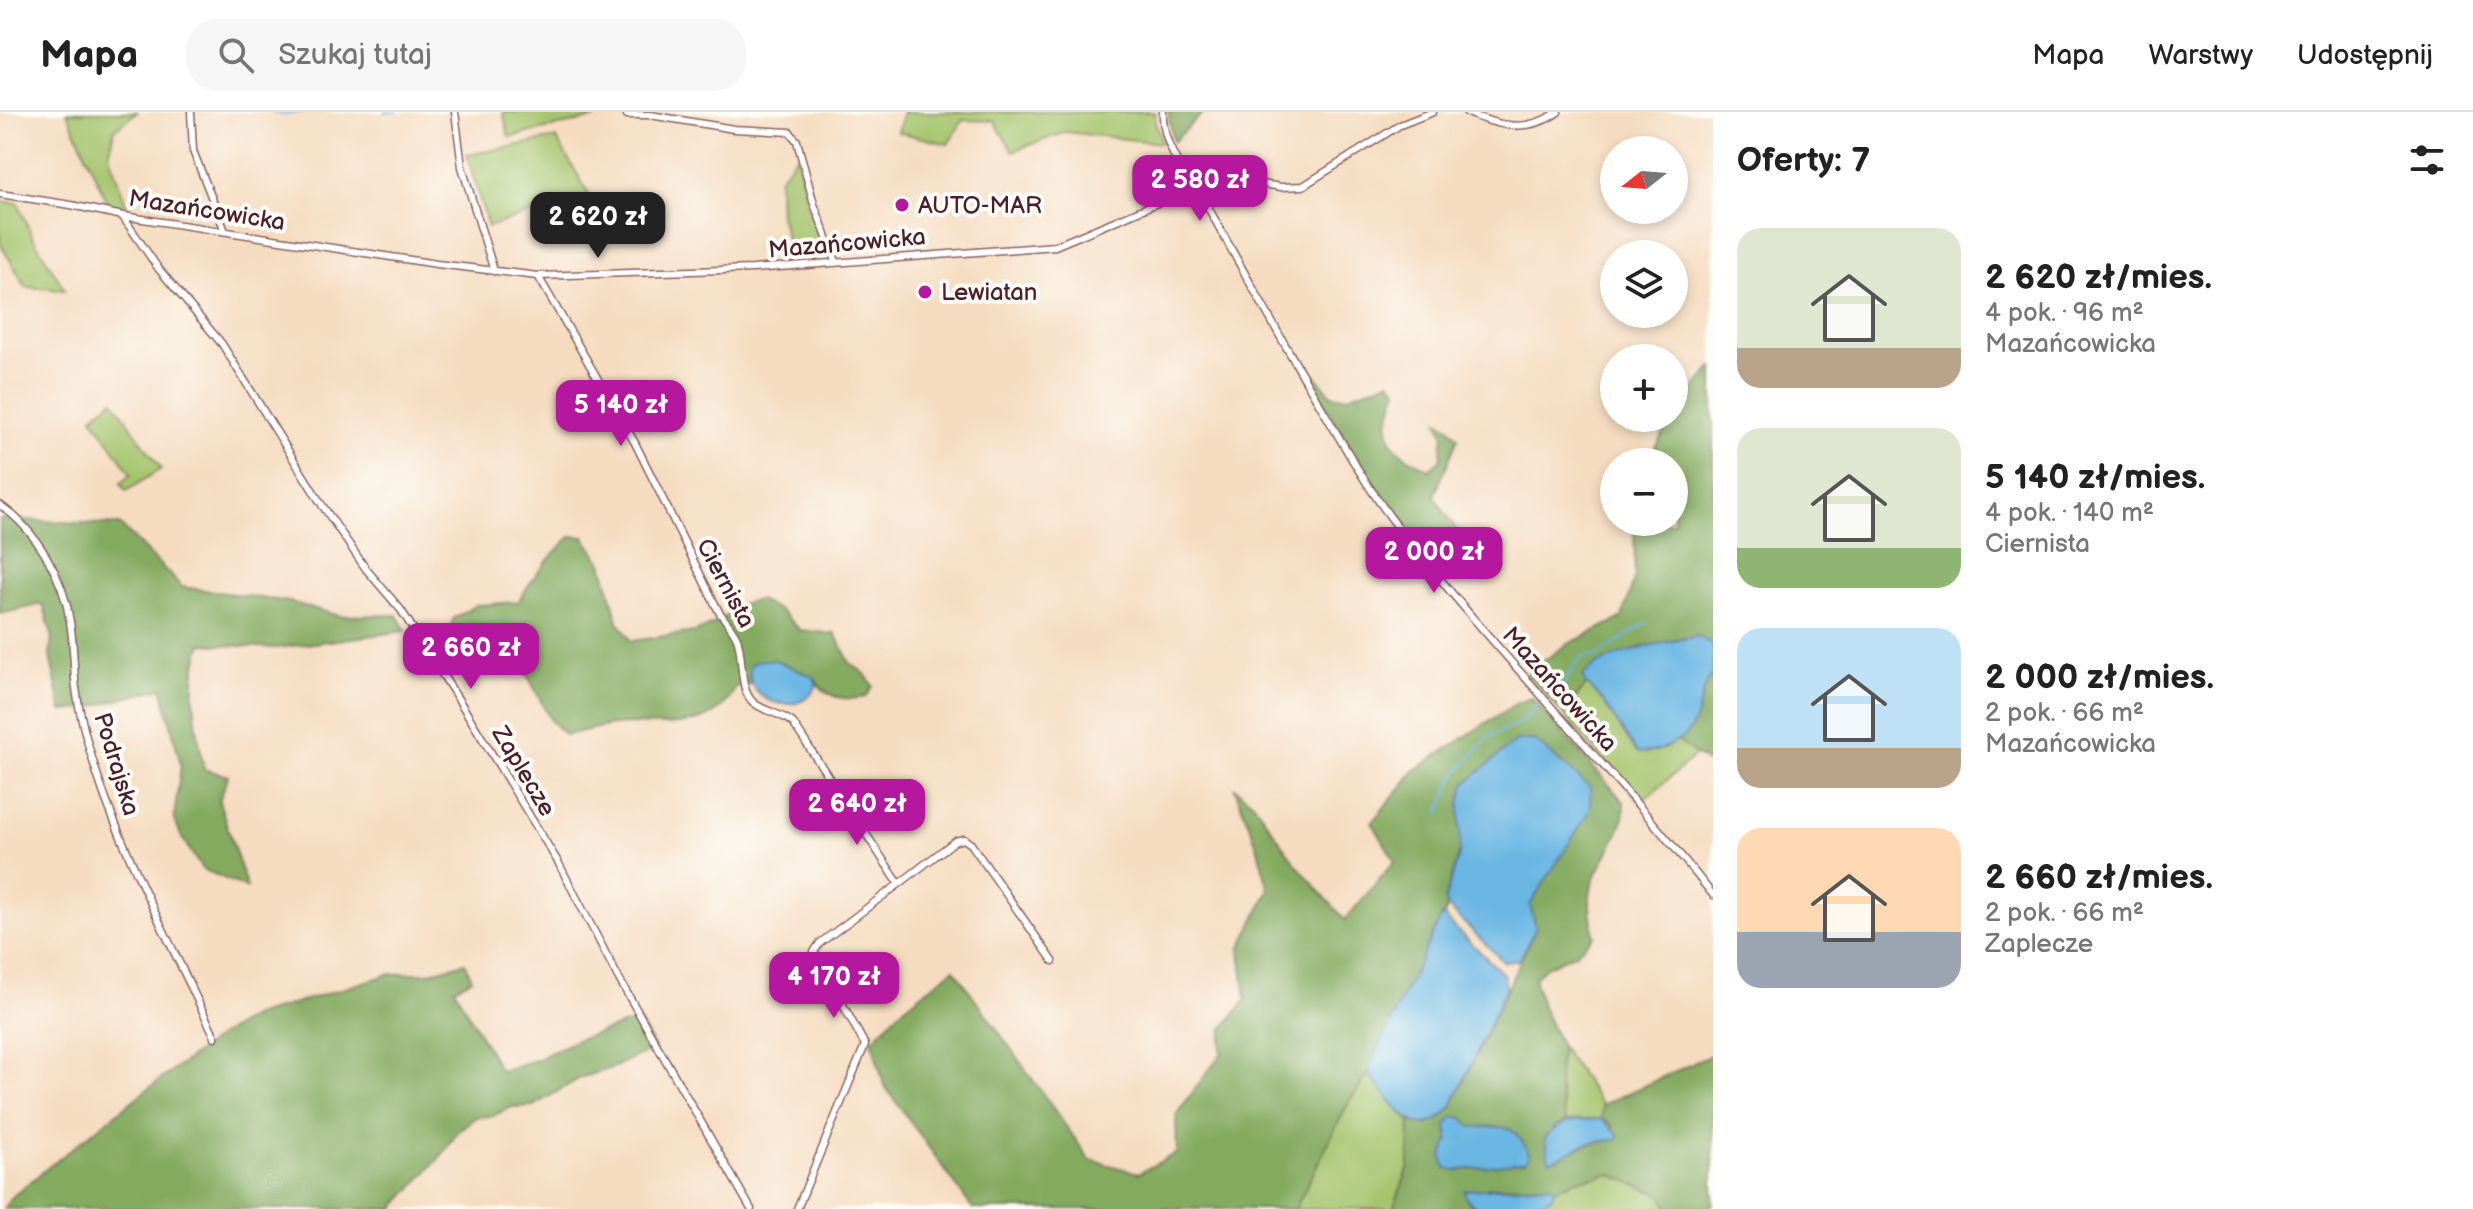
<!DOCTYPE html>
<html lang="pl">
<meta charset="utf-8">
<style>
:root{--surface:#fff;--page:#f6f6f6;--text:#222;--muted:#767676;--line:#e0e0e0;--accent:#b5179e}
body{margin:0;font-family:"Balsamiq Sans",sans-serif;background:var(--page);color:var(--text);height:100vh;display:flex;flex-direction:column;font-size:30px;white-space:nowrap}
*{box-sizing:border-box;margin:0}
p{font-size:26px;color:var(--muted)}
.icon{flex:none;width:44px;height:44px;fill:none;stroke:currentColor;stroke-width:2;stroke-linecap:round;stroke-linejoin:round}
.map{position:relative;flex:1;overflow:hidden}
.side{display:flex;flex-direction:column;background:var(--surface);width:760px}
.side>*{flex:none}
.needle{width:52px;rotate:253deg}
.buttons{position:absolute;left:1600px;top:24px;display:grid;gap:16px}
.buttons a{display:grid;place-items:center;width:88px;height:88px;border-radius:50%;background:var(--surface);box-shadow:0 4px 12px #0003;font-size:40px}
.price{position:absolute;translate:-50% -68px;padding:0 18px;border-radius:16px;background:var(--accent);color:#fff;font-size:26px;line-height:52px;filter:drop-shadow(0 2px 4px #0008)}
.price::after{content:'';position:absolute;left:50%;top:48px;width:24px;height:18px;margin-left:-12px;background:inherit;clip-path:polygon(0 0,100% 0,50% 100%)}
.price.on{background:#222;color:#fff}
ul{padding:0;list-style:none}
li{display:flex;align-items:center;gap:24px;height:200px;padding:0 24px}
li span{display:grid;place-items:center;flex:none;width:224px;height:160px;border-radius:24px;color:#555}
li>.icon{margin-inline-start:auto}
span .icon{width:96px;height:96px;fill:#fffc;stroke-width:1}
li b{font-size:34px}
h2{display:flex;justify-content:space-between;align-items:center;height:96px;padding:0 24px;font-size:34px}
header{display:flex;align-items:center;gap:48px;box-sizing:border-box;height:112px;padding:0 40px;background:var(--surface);border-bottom:2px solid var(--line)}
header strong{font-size:38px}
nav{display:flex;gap:44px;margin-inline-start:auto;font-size:28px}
.search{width:560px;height:72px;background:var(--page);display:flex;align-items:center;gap:20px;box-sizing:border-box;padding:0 28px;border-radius:32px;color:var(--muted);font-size:30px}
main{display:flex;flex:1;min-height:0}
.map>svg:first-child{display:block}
.green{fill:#a5c46d;stroke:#78724c;stroke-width:2}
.forest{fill:#84aa60;stroke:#676446;stroke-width:2}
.water{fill:#69b6e3;stroke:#5a6a87;stroke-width:2}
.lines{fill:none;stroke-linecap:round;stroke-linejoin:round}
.stream{stroke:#69b6e3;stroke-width:2}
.street-casing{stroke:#86615f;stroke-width:9}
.street{stroke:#fff;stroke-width:6}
.poi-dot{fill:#b5179e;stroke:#fdfcf7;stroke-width:3}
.labels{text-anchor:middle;stroke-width:8;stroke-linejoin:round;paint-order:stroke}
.poi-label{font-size:24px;fill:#4a1f2b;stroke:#fdfcf7;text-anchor:start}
.street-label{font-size:24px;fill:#4a1f2b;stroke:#fdfcf7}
</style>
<header>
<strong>Mapa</strong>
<div class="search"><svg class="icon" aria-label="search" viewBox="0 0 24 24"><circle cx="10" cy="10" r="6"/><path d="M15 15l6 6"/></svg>Szukaj tutaj</div>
<nav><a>Mapa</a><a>Warstwy</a><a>Udostępnij</a></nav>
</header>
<main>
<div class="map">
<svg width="1713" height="1097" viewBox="0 0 1713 1097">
<rect width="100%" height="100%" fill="#fdfcf7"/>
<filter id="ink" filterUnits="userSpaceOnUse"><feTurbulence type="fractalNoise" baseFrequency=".0125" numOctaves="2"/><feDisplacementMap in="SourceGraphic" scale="16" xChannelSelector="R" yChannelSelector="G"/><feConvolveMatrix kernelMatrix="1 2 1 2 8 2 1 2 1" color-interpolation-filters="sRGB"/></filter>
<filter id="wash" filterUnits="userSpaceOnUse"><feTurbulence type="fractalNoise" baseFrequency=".006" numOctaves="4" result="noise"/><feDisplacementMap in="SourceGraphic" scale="32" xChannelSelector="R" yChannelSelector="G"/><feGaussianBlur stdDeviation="1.8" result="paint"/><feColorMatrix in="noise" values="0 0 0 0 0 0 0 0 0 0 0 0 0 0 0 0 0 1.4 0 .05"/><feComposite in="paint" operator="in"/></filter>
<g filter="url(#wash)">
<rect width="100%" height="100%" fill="#f5dcc0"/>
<g class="green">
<path d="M67,0H137L114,18L109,43L128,98L107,90Z"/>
<path d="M503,0H595L596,6L509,25Z"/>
<path d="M903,0H1156L1155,9L1162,31L1066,20L1013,39L994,9L963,8L948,32L898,20Z"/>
<path d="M556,26L589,82L488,115L467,43Z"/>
<path d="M797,43L807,92L828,144L792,148L780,103L779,67Z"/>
<path d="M0,89L18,91L32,124L65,178L26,175L0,131Z"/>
<path d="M113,288L161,357L126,379L121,371L131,362L92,305Z"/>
<path d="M1586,573L1599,584L1637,640L1665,637L1676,628L1697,642L1641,690L1563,602Z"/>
<path d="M1562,936L1602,993V1007L1566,1009C1560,984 1555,961 1562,936Z"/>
<path d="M1369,962L1410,1010L1409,1055L1393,1097H1295L1348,991Z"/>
<path d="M1610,1062L1659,1082L1670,1097H1523L1552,1085L1555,1077L1573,1069Z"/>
</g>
<g class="forest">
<path d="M1168,0H1204L1173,30Z"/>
<path d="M1287,227C1305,245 1315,267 1333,284H1348L1390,269L1397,277C1395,288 1391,297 1389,307C1383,335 1408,347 1429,357L1440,348L1444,324L1438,308L1449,315L1458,326L1434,384L1459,421L1453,434L1428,440C1370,374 1331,303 1287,227Z"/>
<path d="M1713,255V533L1697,524L1639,536L1583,564L1586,573L1563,602L1526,562L1566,533L1622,506L1635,465L1634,410H1674V350H1645L1691,280Z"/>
<path d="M0,407L120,413L182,475L290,490L341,504L397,503L406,519L276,536L202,532C186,572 197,616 204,657L228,664L219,689L247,776L202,757L182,726L174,706L181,653L162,576L84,597L62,599L50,544L52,523L43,492L0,502Z"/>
<path d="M572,424L584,425L602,451L618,509L631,529L695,520L719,510L740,492L759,488L780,499L800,518L835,522L850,551L865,562L873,574L866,585C845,589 824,586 814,565L775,548L749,561L750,572L735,576C717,619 664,613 626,612C606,612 584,620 565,623L551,609L524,556L503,531L477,529L461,534L450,520L453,507L476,493L518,490C533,465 549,444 572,424Z"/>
<path d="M1713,562V654L1676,628L1692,615L1704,573Z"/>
<path d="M1532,586L1624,690C1627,719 1601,746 1592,773C1587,789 1592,808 1594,824L1576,841L1546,855L1534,866L1543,897L1562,936C1555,961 1560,984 1566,1009L1554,1016L1558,1047C1576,1033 1594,1030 1617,1028L1611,1012L1602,1007V993L1713,942V1092L1705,1097H1670L1659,1082L1610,1062L1573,1069L1555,1077L1549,1073L1488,1075L1466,1086L1475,1097H1393L1409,1055L1410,1010L1428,1013L1451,996L1536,816L1530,793L1545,766L1560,651L1533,628L1460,691V740L1445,787L1448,795L1370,952L1369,962L1348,991L1295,1097H973L884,973L872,929L900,899L954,857L1090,1048L1139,1061L1177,1041L1176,1003L1221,942L1222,918L1246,887L1240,837L1269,778L1256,730L1234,675L1254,692L1296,752L1345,808L1395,749L1372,710L1415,658L1517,591Z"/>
<path d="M465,851L472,867L454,876L500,959L538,947L576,928L639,908L655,936L612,956L582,965L533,994L512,995L492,1004L476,1005L459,1018L442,1043L393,1097H4L11,1086L51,1053L145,979L221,923L254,904L390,862L427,861Z"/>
</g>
<g class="water">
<path d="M1697,524L1713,533V562C1698,580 1703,598 1692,615C1683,630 1654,644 1637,640L1599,584L1586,573L1583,564C1604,540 1666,531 1697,524Z"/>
<path d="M759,548H775L814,565L817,573C803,608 740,591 751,552Z"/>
<path d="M1534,628L1590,675L1591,697L1530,793L1536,816L1519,848L1504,850L1448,795L1445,787L1460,740V691L1465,672L1516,629Z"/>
<path d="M1442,803L1504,863L1506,876L1451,996C1416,1037 1392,989 1369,962L1370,952Z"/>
<path d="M1453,1005L1463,1006L1471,1015C1504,1015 1514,1010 1530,1043L1526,1049L1454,1059L1445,1055L1442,1045L1449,1027L1446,1013Z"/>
<path d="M1602,1007L1619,1023L1617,1028C1606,1029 1594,1029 1584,1033C1572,1037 1561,1047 1549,1048L1545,1026C1562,1007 1578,1008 1602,1007Z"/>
<path d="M1550,1073L1555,1077L1552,1085L1523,1097H1477L1466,1086L1464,1078Z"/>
</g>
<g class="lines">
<g class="stream">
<path d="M273,0L283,3L302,0"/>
<path d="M385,0H396"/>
<path d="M1548,585L1566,569L1580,545L1597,544L1646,511"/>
<path d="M1439,702L1455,663L1490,624L1520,611L1543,589"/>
</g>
</g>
</g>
<g filter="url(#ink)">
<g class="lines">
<g class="street-casing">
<g id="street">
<path d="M191,0L193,39L225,119"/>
<path d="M455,0L462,55L494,159"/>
<path d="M1163,0C1161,31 1185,65 1204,88C1241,155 1278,222 1317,288C1341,328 1363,369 1391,406C1492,537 1610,653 1713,783"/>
<path d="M1466,0C1497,14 1527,22 1558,0"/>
<path d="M627,3H650L734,17L790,20L797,29L814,92L836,149"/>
<path d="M0,82L71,93L123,104L437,152L538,164L753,157L1055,134L1207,70L1225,66L1281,75L1303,74L1400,13L1433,0"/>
<path d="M123,105L158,156L222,232L320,390L366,457L401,498L460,590L558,750L619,867L751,1097"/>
<path d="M538,164L635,331L719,500C725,508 733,517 737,526C744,545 738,578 754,591C765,600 781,601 793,611L899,772L955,729L964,727L971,732L1053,849"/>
<path d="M0,393C36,418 64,466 70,510C74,532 73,554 76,576C81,614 93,652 106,688C137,769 178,846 215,925"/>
<path d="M797,1097L865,933L814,840L820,831L899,772"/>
</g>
</g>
<use href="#street" class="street"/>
</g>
</g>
<g class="poi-dot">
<circle cx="902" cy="93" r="8"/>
<circle cx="925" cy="180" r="8"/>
</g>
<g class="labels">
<g class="poi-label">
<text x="918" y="101">AUTO-MAR</text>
<text x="941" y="188">Lewiatan</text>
</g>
<g class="street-label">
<text transform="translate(207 98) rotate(9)" y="8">Mazańcowicka</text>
<text transform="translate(847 131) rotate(-5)" y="8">Mazańcowicka</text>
<text transform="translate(726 471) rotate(62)" y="8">Ciernista</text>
<text transform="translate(1560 577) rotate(48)" y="8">Mazańcowicka</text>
<text transform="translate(117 652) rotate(73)" y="8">Podrajska</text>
<text transform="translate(524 659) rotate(59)" y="8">Zaplecze</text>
</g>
</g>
</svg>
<div class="buttons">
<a><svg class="needle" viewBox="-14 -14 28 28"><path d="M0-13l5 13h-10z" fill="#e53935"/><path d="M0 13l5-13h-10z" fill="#767676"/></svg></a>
<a><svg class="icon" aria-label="layers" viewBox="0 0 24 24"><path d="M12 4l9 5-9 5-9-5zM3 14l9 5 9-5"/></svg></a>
<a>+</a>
<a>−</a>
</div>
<b class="price" style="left:1200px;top:111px">2 580 zł</b>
<b class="price on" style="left:598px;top:148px">2 620 zł</b>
<b class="price" style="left:621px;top:336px">5 140 zł</b>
<b class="price" style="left:1434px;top:483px">2 000 zł</b>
<b class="price" style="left:471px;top:579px">2 660 zł</b>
<b class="price" style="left:857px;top:735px">2 640 zł</b>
<b class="price" style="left:834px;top:908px">4 170 zł</b>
</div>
<section class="side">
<h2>Oferty: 7<svg class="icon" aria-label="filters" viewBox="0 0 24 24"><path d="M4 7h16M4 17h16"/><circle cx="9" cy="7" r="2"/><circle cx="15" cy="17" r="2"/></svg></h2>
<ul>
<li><span style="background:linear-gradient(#dfe7d0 75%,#b9a48a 0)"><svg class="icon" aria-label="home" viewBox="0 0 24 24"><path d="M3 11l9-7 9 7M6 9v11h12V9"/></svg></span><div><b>2 620 zł/mies.</b><p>4 pok. · 96 m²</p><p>Mazańcowicka</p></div></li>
<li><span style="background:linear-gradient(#dfe7d0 75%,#8fb573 0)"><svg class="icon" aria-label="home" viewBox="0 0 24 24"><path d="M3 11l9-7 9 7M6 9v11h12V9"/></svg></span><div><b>5 140 zł/mies.</b><p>4 pok. · 140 m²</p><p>Ciernista</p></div></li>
<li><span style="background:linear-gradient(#bfe0f5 75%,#b9a48a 0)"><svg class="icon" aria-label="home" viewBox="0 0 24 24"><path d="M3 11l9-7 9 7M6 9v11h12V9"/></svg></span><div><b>2 000 zł/mies.</b><p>2 pok. · 66 m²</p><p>Mazańcowicka</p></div></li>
<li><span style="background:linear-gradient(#ffd9b3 65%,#9aa5b1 0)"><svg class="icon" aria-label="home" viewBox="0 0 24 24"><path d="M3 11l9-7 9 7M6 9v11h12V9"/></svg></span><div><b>2 660 zł/mies.</b><p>2 pok. · 66 m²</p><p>Zaplecze</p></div></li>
</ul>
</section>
</main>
